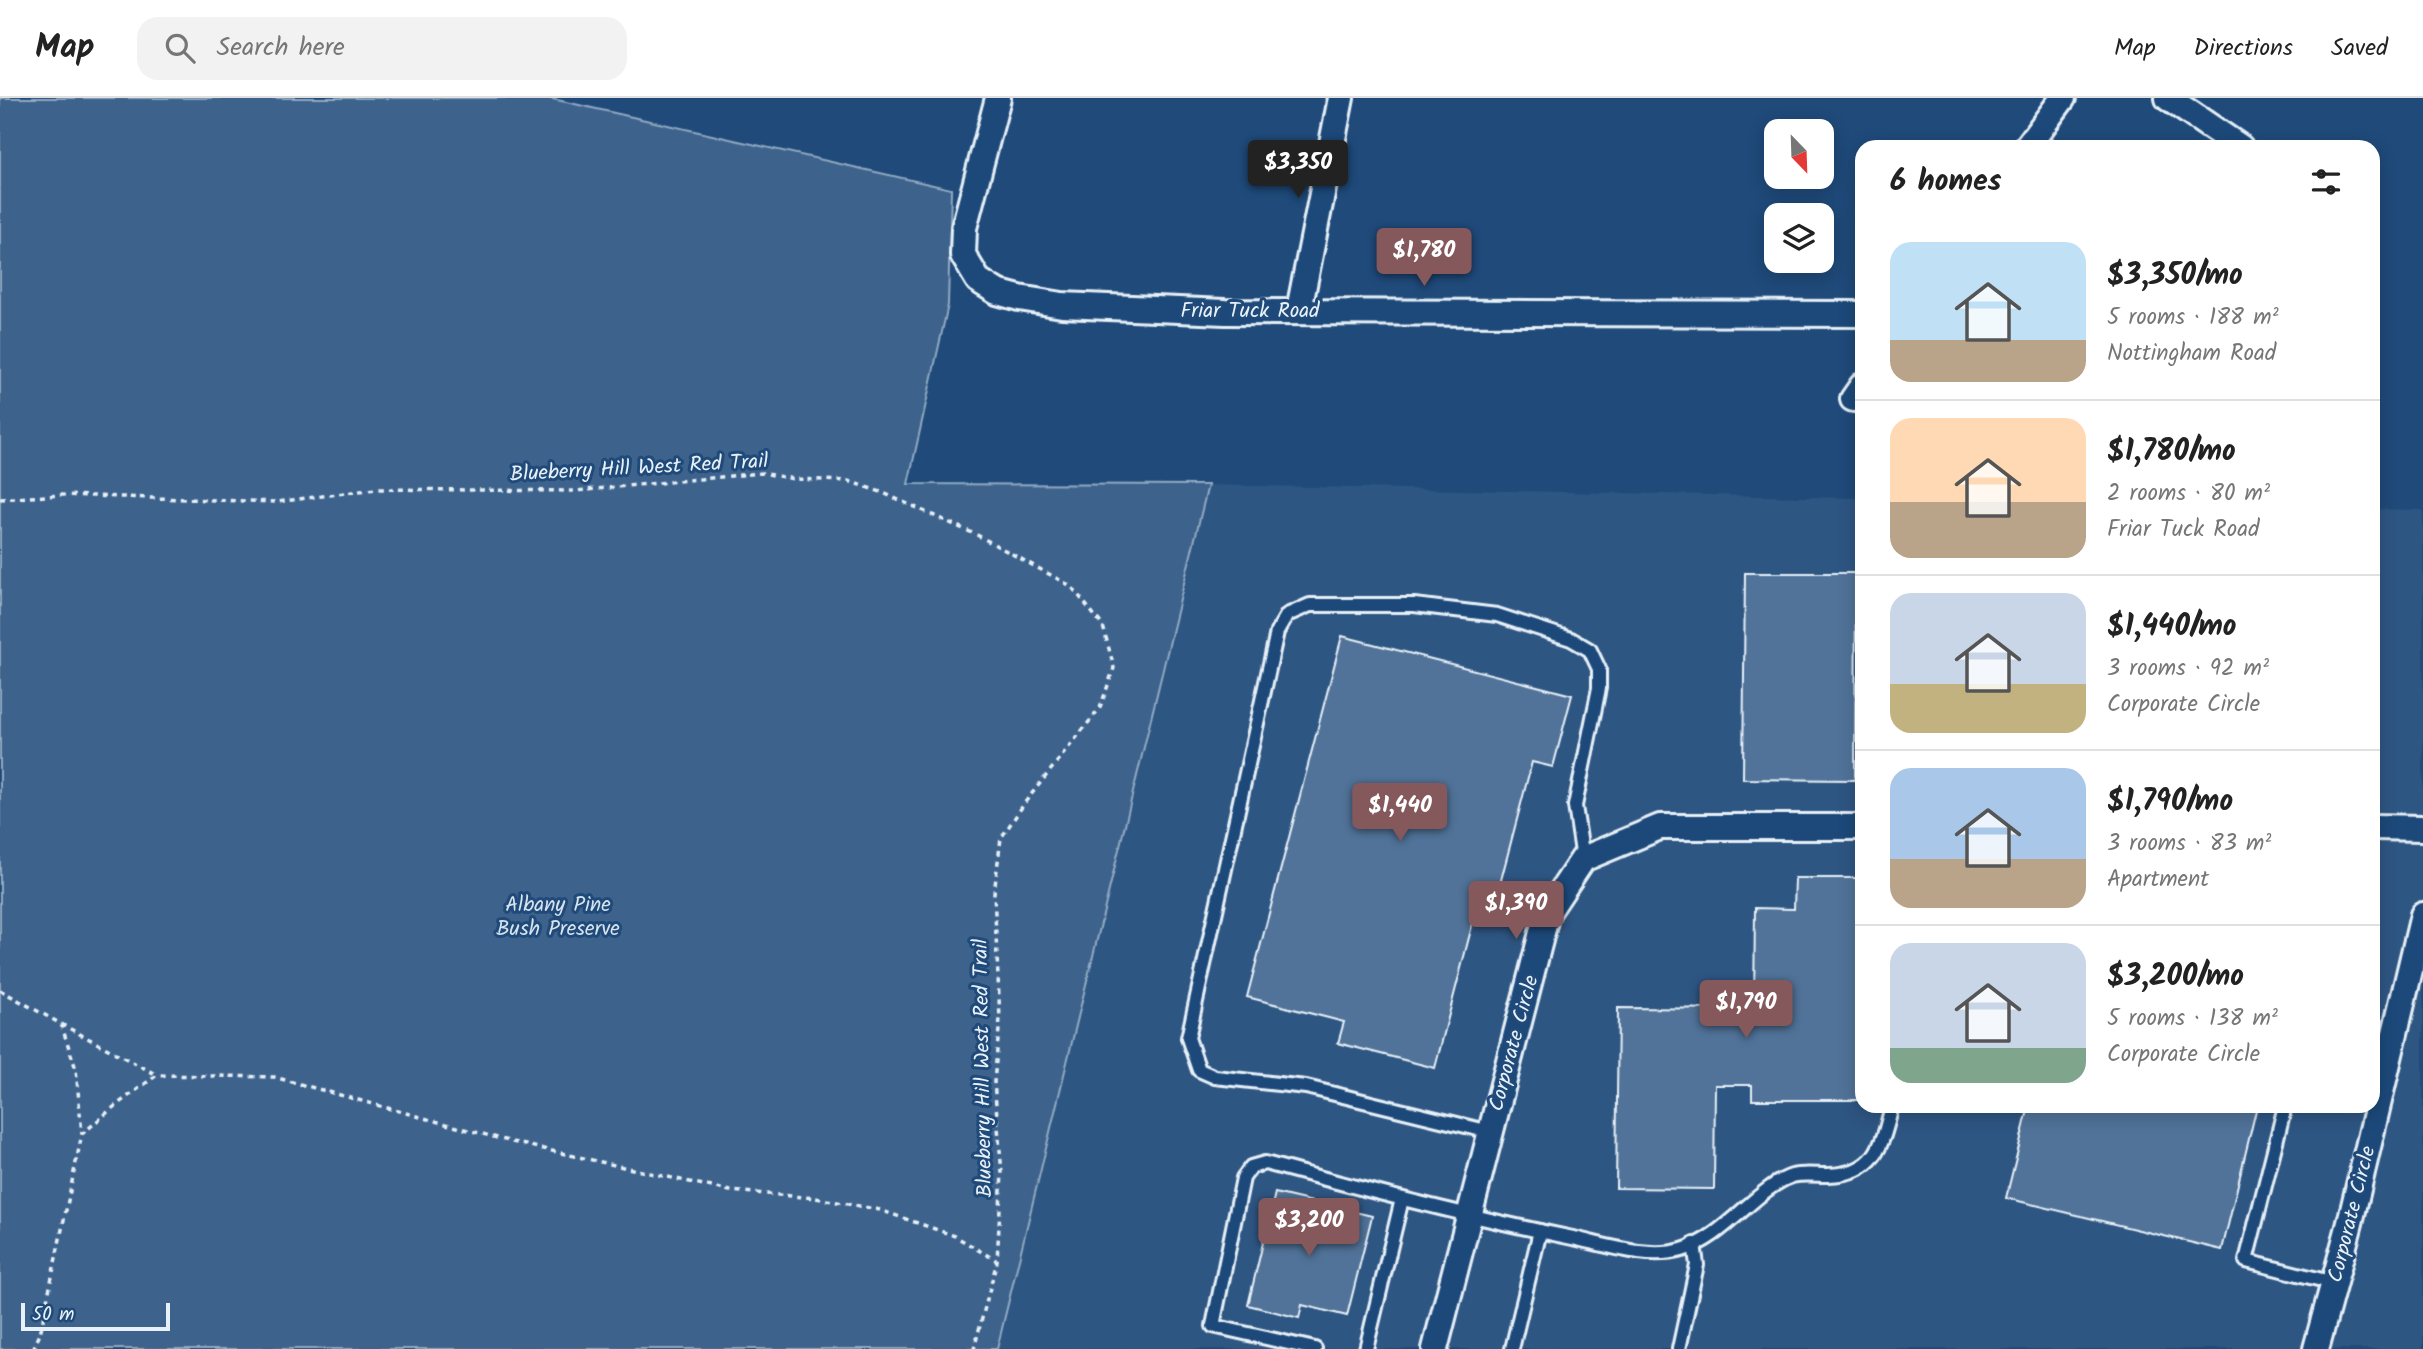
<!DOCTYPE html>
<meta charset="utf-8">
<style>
:root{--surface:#fff;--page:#f2f2f2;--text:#222;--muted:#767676;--line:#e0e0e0;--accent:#85585c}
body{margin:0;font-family:Kalam,sans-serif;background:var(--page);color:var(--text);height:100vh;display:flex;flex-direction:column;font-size:26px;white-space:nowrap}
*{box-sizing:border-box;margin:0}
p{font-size:23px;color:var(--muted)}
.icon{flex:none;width:38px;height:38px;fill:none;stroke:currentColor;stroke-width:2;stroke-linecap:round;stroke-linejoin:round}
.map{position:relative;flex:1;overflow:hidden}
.sheet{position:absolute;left:1855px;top:42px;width:525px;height:973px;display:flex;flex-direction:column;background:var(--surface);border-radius:21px;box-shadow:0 4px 18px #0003}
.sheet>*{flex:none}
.needle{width:46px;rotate:157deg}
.controls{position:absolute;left:1764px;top:21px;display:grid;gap:14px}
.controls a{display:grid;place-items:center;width:70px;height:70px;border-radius:14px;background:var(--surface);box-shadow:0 4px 18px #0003;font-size:35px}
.scale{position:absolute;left:21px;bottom:18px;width:149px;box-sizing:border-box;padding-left:7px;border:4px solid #e8f1f8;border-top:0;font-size:19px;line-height:24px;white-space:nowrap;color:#e8f1f8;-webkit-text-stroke:5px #1f4a7a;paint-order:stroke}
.price{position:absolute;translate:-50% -60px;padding:0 16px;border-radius:7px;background:var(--accent);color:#fff;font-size:23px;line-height:46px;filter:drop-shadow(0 2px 4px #0008)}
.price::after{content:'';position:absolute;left:50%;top:42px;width:21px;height:16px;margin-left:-10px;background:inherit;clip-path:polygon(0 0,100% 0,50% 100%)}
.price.current{background:#222;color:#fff}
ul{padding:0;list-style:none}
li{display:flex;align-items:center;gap:21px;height:175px;padding:0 35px}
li+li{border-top:2px solid var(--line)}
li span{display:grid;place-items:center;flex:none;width:196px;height:140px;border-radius:21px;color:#555}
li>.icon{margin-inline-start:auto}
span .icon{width:84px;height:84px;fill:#fffc;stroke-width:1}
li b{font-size:30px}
h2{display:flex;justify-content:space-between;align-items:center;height:84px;padding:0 35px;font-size:30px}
header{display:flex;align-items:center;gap:42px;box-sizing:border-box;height:98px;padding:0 35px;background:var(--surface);border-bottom:2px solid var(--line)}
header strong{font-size:33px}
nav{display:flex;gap:38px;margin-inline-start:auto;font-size:24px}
.search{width:490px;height:63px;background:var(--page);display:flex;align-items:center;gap:18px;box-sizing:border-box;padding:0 24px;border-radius:21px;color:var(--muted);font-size:26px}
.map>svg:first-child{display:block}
.built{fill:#2e5683}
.green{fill:#3c628c;stroke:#92aac2;stroke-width:2}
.building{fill:#517399;stroke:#e8f1f8;stroke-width:2}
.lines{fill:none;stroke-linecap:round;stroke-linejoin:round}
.lane-casing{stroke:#e8f1f8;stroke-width:18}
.street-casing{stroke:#e8f1f8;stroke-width:30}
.path{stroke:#e8f1f8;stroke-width:3.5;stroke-dasharray:5 5;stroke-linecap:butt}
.lane{stroke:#1f4a7a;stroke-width:12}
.street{stroke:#1f4a7a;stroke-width:24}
.labels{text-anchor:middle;stroke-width:6;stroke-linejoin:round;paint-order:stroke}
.street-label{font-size:21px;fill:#e8f1f8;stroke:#1f4a7a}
.park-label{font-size:21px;fill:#d7e3ed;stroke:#1f4a7a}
</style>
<header>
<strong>Map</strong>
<div class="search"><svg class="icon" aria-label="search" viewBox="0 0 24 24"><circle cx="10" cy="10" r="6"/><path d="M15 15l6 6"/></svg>Search here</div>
<nav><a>Map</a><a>Directions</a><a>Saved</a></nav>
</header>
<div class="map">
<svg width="2423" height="1251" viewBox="0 0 2423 1251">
<rect width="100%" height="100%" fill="#1f4a7a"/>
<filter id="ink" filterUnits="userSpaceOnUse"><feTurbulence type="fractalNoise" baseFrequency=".0143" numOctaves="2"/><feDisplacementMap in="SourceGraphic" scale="14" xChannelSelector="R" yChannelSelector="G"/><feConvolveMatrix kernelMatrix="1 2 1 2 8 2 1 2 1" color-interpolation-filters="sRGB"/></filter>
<g filter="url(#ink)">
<path class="built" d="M1208,387L1862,400V1008H2373V411L2423,412V1251H997Z"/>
<path class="green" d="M0,0H548L951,91L948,207L908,386L1208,387L997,1251H0Z"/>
<g class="building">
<path d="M1745,475H1856L1855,682L1743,681Z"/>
<path d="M1342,538L1572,597L1553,669L1532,664L1495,805L1479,801L1435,970L1338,945L1344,924L1247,899Z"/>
<path d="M1795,780H1862V1002H1752V987H1715L1714,1091L1616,1090L1618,910L1754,911L1755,810L1794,811Z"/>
<path d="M2029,1008H2171L2194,1014L2195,1008H2257L2222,1152L2006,1100Z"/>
<path d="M1275,1095L1372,1118L1347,1218L1302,1207L1299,1220L1248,1207Z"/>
</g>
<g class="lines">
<g class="lane-casing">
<g id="lane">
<path d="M2285,1008L2246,1163L2334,1185"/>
<path d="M1490,1034L1306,989L1215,979L1199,972L1188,940L1277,534L1287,517L1310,507H1414L1497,517L1571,541L1590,552L1599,571V590L1575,708L1583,761"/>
<path d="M1315,1251L1213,1228L1243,1080L1251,1069L1265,1065C1365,1092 1466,1118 1568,1139C1604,1146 1646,1162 1682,1152C1725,1140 1756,1090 1792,1078C1802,1075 1817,1077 1828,1077C1876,1076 1882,1048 1892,1008"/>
<path d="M1366,1251L1402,1101"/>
<path d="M1512,1251L1540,1133"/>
<path d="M1679,1251L1697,1167L1694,1146"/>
</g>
</g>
<g class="street-casing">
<g id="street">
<path d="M998,0L964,130L963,157L978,182L997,194L1019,200L1062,207L1225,214L1862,216"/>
<path d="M2168,0L2240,49"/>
<path d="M2027,49L2063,0"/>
<path d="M1299,212L1341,0"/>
<path d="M1853,301L1862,288"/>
<path d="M2373,729L2423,730"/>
<path d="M1435,1251L1547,815L1583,761L1660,729H1862"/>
<path d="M2316,1251L2350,1125L2423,817"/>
</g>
</g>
<g class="path">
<path d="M0,401L61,397L277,404L375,391L575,393L762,375L794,381L848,383L881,394L977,437L1071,488L1103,528L1114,570L1100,610L1026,703L1001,740L994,795L1000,921L994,984L1002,1075L997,1163L974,1251"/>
<path d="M0,892L61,926L76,971L82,1036"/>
<path d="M61,926L157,977"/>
<path d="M33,1251L40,1236L82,1036L115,1008L157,977L274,979L512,1044L730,1093L816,1100L880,1112L955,1138L997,1163"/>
</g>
<use href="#lane" class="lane"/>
<use href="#street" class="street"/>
</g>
</g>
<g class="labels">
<g class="street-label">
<text x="1250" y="219">Friar Tuck Road</text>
<text transform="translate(639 369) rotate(-3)" y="7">Blueberry Hill West Red Trail</text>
<text transform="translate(1513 945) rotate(-75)" y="7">Corporate Circle</text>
<text transform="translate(982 970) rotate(-91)" y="7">Blueberry Hill West Red Trail</text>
<text transform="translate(2351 1116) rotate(-76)" y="7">Corporate Circle</text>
</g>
<g class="park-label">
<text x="558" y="813">Albany Pine<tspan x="558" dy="24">Bush Preserve</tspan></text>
</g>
</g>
</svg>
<div class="controls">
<a><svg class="needle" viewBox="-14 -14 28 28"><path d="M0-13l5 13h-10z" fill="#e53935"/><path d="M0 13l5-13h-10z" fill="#767676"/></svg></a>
<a><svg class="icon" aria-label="layers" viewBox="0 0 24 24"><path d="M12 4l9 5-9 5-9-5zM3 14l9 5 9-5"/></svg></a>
</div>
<div class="scale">50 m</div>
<b class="price current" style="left:1298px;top:102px">$3,350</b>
<b class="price" style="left:1424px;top:190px">$1,780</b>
<b class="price" style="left:1400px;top:745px">$1,440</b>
<b class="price" style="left:1516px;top:843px">$1,390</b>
<b class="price" style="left:1746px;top:942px">$1,790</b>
<b class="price" style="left:1309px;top:1160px">$3,200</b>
<section class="sheet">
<h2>6 homes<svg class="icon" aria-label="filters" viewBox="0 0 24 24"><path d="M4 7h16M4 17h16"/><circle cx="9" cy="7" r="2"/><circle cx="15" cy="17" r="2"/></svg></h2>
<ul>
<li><span style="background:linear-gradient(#bfe0f5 70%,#b9a48a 0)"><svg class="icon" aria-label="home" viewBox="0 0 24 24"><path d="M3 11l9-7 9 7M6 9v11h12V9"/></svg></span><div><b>$3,350/mo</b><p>5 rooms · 188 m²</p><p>Nottingham Road</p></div></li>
<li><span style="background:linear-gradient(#ffd9b3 60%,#b9a48a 0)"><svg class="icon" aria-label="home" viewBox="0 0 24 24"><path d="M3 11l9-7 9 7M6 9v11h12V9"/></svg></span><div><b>$1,780/mo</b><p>2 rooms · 80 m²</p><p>Friar Tuck Road</p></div></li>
<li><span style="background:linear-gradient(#c9d6e8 65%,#c2b280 0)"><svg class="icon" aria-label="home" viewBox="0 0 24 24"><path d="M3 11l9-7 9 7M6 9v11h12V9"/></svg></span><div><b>$1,440/mo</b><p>3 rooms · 92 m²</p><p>Corporate Circle</p></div></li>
<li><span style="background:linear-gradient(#a9c7e8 65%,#b9a48a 0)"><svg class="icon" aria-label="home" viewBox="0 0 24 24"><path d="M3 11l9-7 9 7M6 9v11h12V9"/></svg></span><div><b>$1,790/mo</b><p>3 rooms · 83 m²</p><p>Apartment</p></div></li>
<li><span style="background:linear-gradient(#c9d6e8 75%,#7fa58c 0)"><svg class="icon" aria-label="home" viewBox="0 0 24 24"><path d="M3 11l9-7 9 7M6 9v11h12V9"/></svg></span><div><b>$3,200/mo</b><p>5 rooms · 138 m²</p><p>Corporate Circle</p></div></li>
</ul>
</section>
</div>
